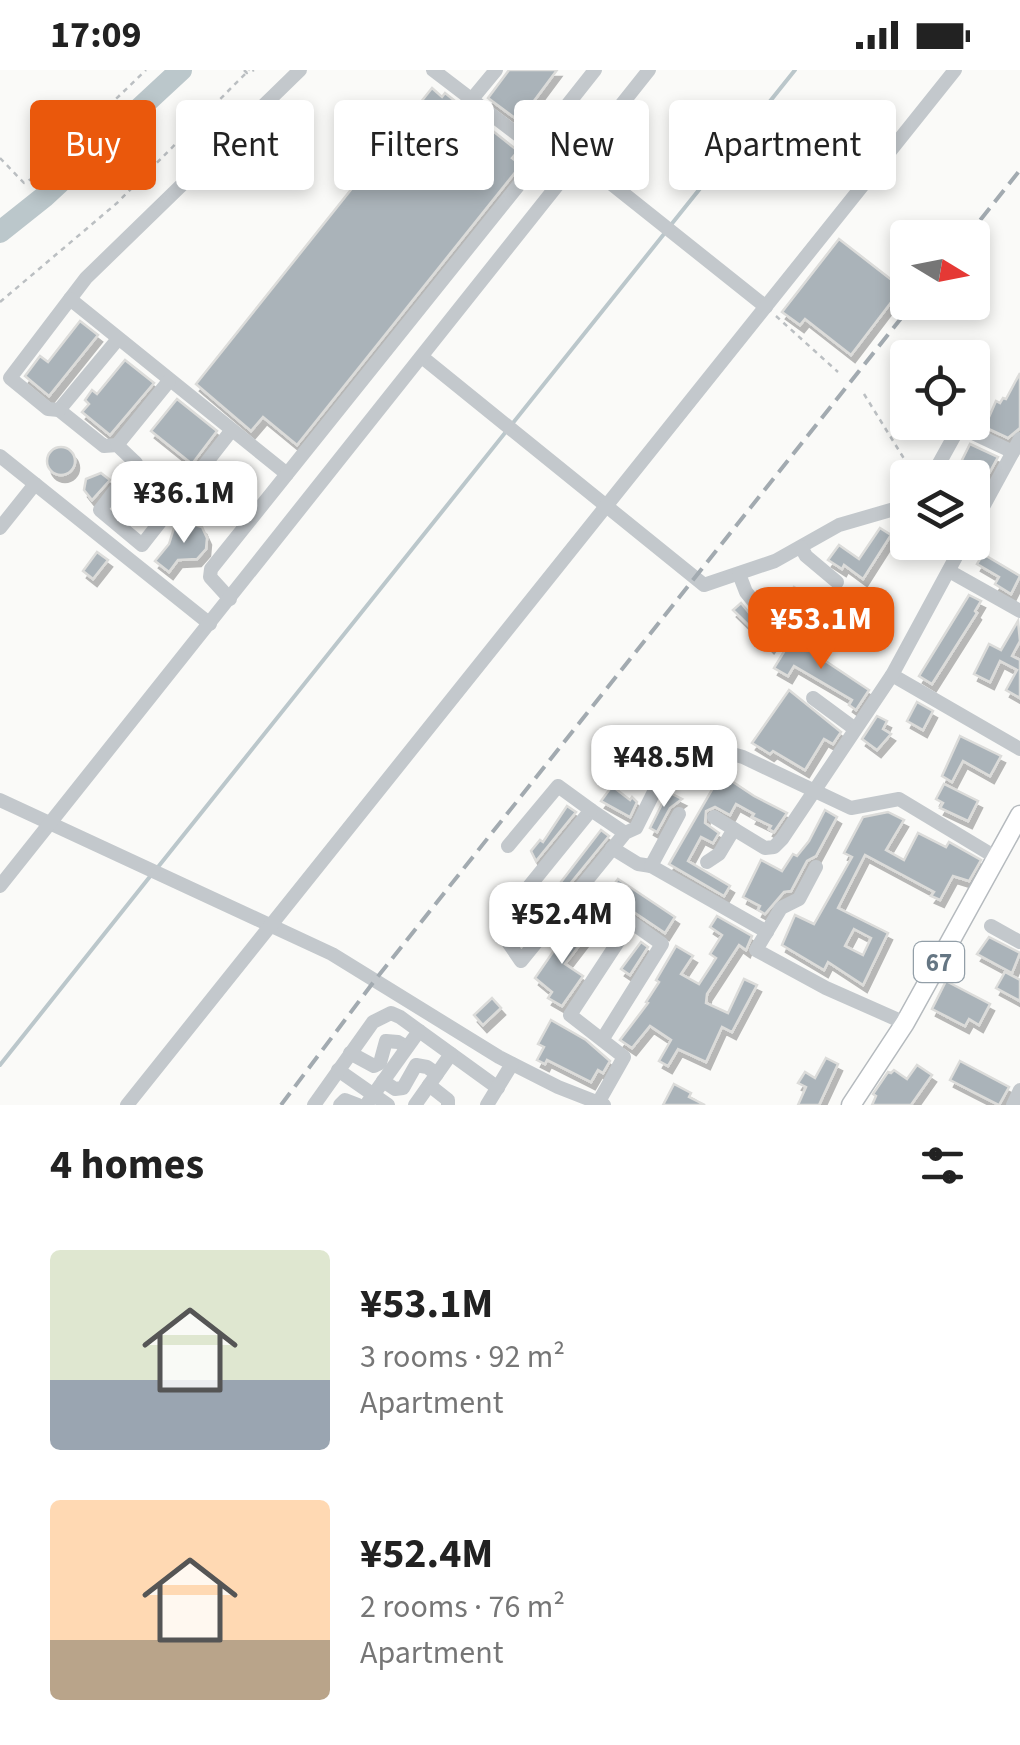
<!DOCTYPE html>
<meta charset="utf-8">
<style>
:root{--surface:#fff;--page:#f6f6f6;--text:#222;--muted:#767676;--accent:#ea580c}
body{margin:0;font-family:"Source Sans 3",sans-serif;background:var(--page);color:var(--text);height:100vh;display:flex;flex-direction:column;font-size:38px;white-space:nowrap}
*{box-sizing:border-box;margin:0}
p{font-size:32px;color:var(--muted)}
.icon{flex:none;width:55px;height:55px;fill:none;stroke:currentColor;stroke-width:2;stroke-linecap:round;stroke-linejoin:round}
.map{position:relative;height:1035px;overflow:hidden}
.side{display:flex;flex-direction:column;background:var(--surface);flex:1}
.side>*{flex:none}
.banner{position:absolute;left:30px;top:30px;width:960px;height:90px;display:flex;gap:20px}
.needle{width:65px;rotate:100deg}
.buttons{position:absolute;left:890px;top:150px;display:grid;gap:20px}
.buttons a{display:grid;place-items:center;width:100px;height:100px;border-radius:10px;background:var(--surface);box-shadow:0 5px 15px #0003;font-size:50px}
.price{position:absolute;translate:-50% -85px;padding:0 22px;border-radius:20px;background:#fff;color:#222;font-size:32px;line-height:65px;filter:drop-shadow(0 2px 5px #0008)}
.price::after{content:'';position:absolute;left:50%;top:60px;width:30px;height:22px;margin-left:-15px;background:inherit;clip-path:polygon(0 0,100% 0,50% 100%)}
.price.active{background:var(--accent);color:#fff}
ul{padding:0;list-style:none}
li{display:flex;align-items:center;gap:30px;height:250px;padding:0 50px}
li span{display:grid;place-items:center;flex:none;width:280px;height:200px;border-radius:10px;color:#555}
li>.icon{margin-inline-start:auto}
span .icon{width:120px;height:120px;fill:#fffc;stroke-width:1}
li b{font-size:42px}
h2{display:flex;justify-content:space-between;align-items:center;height:120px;padding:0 50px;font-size:42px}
.pill{padding:0 35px;border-radius:10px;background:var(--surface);box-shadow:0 5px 15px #0003;font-size:35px;line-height:90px}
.pill.active{background:var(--accent);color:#fff}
.status{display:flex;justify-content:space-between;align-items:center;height:70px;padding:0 50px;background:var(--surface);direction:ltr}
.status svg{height:28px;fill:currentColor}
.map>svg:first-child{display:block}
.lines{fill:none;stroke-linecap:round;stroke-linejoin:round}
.stream{stroke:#bbc7cb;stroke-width:4}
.river{stroke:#bbc7cb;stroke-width:22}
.building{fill:#aab3b9;stroke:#dcdcda;stroke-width:2.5;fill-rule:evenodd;filter:url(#shadow)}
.major-casing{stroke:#b5babe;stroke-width:21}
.path{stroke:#bbbfc2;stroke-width:2.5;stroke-dasharray:5 5;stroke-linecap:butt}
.minor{stroke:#c3c8cc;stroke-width:14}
.major{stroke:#fff;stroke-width:18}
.rail{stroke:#a2aab0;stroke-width:4;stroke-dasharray:15 8;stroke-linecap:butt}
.labels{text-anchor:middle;stroke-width:10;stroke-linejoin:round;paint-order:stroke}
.shield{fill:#fff;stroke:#939fa8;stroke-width:2.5}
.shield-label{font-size:25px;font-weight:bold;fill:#657683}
</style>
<div class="status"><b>17:09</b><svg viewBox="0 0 49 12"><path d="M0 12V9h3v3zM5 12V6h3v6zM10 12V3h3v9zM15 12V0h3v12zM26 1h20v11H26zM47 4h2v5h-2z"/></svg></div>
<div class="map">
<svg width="1020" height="1035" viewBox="0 0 1020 1035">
<defs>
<filter id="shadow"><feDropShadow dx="4" dy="7" stdDeviation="0" flood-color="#0004"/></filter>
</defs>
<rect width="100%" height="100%" fill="#fafaf8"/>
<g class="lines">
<g class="stream">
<path d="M670,156L795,0"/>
<path d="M158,797L664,164"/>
<path d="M0,995L152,804"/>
</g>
<path class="river" d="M0,162L44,127L181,0"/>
</g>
<g class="building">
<path d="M509,0H557L519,51L488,28Z"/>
<path d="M432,18L442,27L445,23L518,81L512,88L521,95L297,375L263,347L251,361L196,314Z"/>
<path d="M839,169L902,218L851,285L805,249L800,255L782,242Z"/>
<path d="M80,251L98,265L49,326L25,306L40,286L48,292Z"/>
<path d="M125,290L154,313L110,365L82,342L89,334L85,330L92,320L97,324Z"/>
<path d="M1020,303V358L1008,368L980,355L985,346L989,347L996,331L1000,333L1003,328L1006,329Z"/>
<path d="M177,329L217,361L192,394L151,361Z"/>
<path d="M970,374L998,387L972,434L980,408H953Z"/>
<circle cx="61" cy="391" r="14"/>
<path d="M101,403L110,410L92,430L84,420L86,409Z"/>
<circle cx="223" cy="423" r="19"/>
<path d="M185,452L202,457L207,468L206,479L197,489L178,490L169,502L155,491L169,474L174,458Z"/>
<path d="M880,458L891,465L863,509L844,495L842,499L828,490L839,475L859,489Z"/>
<path d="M97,482L108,490L93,509L83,501Z"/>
<path d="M983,484L1020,506L1011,524L995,514L999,507L977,494Z"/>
<path d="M794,517L807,525L792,547L780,538Z"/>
<path d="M969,525L981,531L975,541L977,543L932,614L919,606Z"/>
<path d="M741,533L773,572L770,576L733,540Z"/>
<path d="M1018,551L1020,571L1012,586L1020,590V628L1006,620L1017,600L1000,591L990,612L974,604L989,574L1001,580Z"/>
<path d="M798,568L808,574L806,578L869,620L856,640L849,635L852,630L794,596L788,606L774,598L785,580L792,579Z"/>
<path d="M789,620L841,662L833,674L824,669L805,700L773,681L770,684L752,673Z"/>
<path d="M917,632L933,641L923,660L907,651Z"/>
<path d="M877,646L887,651L883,659L891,664L877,680L862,669Z"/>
<path d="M960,666L1001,686L990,706L963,691L952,712L942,706Z"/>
<path d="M721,704L754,726L787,743L774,762L769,759L771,756L752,747L754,744L736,734L730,745L715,737L706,741L705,753L719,763L713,773L701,767L688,791L730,816L724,826L669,794Z"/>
<path d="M944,714L978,731L968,751L940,738L943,733L936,729Z"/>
<path d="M612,716L630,730L632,727L637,732L630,747L601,731Z"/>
<path d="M668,722L682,729L670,738L657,762L650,758Z"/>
<path d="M567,736L576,742L536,791L531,781L540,770L543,772Z"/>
<path d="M825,740L837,747L816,786L807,791L791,821L784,822L765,844L758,840L760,836L743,827L761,790L782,801L793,784L797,786L809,771Z"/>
<path d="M888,742L904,750L886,780L904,790L918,763L946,777L949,772L981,790L969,811L953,806L940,830L931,826L934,822L865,785L838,838L888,863L863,915L828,892L824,900L782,875L795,845L814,854L852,787L844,783L863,747ZM854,859L871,868L863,885L845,876Z"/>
<path d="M601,760L609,766L525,869L518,864L533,844L526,838L534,827L544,834Z"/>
<path d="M618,809L675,847L665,863L632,841L623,845L614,858L602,850L589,867L581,860Z"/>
<path d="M717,846L752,866L746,880L739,875L707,924L706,933L728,943L744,909L757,915L732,962L722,957L706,992L678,979L668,996L659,991L671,970L650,956L632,978L620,970L648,933L646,932L659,912L656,910L676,876L693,886L681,904L699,914L716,888L710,884L722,865L710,857Z"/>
<path d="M565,853L585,868L565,894L583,906L562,936L548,928L552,922L535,908L564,866L559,861Z"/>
<path d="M989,867L1020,883L1012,903L977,884Z"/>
<path d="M641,872L648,877L630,905L621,899Z"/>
<path d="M1005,902L1020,910V931L996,918Z"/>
<path d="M946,911L990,934L979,955L969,949L965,956L932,939Z"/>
<path d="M492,928L501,938L483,955L474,945Z"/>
<path d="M551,950L586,970L610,991L603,1003L598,1000L591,1012L547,990L545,994L537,990L544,977L538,974Z"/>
<path d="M826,988L838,994L819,1035H798L806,1017L798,1013L805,1002L815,1008Z"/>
<path d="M960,991L1009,1017L999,1035L950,1010Z"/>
<path d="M917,995L932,1005L911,1035H872L876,1026L873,1024L888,1002L891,1003L894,1000L907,1009Z"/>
<path d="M674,1014L691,1023L689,1027L705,1035H663Z"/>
</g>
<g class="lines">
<g class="major-casing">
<path id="major" d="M851,1035L905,953L1020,745"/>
</g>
<g class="path">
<path d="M244,0L247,3L254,0"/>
<path d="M0,88L24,113L35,107L146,0"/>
<path d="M0,232L117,133L249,0"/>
<path d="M776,246L838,302"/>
<path d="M864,324L916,408"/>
</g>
<g class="minor">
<path d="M433,0L534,77L595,0"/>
<path d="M472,29L496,0"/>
<path d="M568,52L601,39L617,41"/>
<path d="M579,88L766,237"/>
<path d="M566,105L562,75L568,52"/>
<path d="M70,229L86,208L300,0"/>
<path d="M118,269L59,340L104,376L117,375L136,393L100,440L142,475L231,361"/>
<path d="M422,287L704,515L775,491L839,455L908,435"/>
<path d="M59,340L48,339L10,308L70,229L287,404"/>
<path d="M960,357L1013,382"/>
<path d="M117,375L169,311"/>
<path d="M0,386L210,554"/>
<path d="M931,408L962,352"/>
<path d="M972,457L1020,369"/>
<path d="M0,458L35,414"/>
<path d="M801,477L806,486L837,512"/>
<path d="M949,501L1020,541"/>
<path d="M739,504L746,522L785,570"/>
<path d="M230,529L210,507L211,499L533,97L534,77"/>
<path d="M892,605L1020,679"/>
<path d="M813,628L855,659"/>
<path d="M0,730L332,884L499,987L558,1017L604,1035"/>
<path d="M714,747L765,778L774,777L782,769L892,605L964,472"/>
<path d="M625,763L591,740L497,856L521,891L625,763L636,758L665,700L696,674L743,687L851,738L899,729L997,788"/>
<path d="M508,776L558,716L591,740"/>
<path d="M612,778L638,794L651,796L767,862"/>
<path d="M707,792L719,784L734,759"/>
<path d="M651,796L679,744"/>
<path d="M816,797L799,829L781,838L756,880L826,918L905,953"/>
<path d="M0,816L649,0"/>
<path d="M991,856L1020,872"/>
<path d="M350,983L374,996L380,993L386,971L398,972L407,977"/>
<path d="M338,1000L388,1035"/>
<path d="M383,1011L395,1019L403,1018L416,995L427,997L437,1004"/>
<path d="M429,1015L448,1030V1035"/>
<path d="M598,1033L624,987L570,945L631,852L662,874L602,970"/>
<path d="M127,1035L955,0"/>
<path d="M314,1035L373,952L391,943L400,947L498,1018"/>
<path d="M340,1035L345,1030L358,1035"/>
<path d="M366,1035L419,961"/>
<path d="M415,1035L451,984"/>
<path d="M487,1035L512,994"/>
<path d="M1013,1035L1020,1020"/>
</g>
<use href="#major" class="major"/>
<g class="rail">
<path d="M966,168L1020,100"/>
<path d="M281,1035L375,910L914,232"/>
</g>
</g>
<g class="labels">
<rect class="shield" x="914" y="872" width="50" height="40" rx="8"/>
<g class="shield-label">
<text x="939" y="901">67</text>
</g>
</g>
</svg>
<div class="buttons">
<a><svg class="needle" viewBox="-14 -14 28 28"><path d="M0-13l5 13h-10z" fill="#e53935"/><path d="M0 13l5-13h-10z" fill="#767676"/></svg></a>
<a><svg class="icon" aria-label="locate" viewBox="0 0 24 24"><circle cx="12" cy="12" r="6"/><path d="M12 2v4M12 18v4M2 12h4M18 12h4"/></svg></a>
<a><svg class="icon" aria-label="layers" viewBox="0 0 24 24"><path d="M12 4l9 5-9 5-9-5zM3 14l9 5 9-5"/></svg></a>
</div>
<b class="price" style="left:184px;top:476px">¥36.1M</b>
<b class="price active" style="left:821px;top:602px">¥53.1M</b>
<b class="price" style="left:664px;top:740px">¥48.5M</b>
<b class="price" style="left:562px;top:897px">¥52.4M</b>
<div class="banner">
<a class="pill active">Buy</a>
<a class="pill">Rent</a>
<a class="pill">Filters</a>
<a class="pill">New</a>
<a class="pill">Apartment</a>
</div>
</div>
<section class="side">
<h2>4 homes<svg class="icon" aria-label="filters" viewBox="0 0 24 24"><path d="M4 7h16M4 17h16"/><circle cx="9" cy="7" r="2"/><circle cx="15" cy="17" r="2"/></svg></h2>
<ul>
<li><span style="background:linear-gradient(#dfe7d0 65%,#9aa5b1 0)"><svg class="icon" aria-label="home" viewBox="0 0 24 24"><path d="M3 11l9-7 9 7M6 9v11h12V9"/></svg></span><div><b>¥53.1M</b><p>3 rooms · 92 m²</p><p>Apartment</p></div></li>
<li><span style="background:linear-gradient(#ffd9b3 70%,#b9a48a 0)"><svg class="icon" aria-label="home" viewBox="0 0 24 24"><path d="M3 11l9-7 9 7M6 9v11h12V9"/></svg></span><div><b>¥52.4M</b><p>2 rooms · 76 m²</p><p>Apartment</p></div></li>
</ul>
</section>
